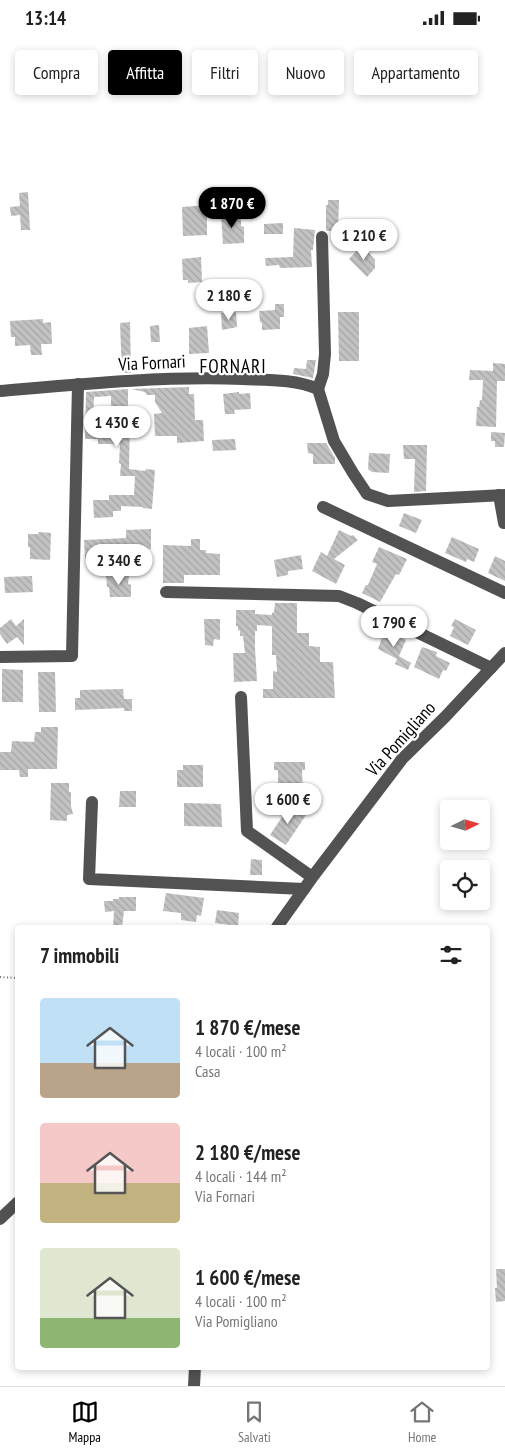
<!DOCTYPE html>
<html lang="it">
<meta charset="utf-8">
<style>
:root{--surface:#fff;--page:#f6f6f6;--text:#222;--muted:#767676;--line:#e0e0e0;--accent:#000}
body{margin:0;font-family:"PT Sans Narrow",sans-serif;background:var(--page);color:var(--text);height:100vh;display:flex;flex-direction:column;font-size:19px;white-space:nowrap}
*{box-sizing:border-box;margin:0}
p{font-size:16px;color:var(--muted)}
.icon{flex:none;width:28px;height:28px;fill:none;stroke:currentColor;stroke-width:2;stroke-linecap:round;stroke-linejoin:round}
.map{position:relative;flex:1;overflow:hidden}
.sheet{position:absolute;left:15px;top:890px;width:475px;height:445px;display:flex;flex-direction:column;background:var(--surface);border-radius:5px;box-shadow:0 2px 8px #0003}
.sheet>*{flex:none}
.banner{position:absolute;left:15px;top:15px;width:475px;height:45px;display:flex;gap:10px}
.needle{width:32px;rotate:85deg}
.controls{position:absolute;left:440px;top:765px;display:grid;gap:10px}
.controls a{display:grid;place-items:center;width:50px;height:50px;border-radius:5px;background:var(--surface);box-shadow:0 2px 8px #0003;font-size:25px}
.price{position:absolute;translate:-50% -42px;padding:0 11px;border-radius:18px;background:#fff;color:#222;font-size:16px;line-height:32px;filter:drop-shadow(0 1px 2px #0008)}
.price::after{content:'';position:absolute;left:50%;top:30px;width:15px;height:11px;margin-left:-8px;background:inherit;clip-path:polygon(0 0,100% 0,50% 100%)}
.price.on{background:var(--accent);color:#fff}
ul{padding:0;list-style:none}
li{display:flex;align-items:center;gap:15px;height:125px;padding:0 25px}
li span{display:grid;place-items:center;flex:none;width:140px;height:100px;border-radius:5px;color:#555}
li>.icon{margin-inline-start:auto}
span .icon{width:60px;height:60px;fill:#fffc;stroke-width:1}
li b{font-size:21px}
h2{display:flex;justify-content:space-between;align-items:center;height:60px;padding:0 25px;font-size:21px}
.chip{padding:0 18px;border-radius:5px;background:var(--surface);box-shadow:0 2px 8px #0003;font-size:18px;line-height:45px}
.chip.on{background:var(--accent);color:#fff}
.status{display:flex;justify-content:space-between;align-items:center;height:35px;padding:0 25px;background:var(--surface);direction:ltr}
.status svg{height:14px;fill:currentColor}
.tabs{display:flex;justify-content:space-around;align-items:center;height:70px;border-top:1px solid var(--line);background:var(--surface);font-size:14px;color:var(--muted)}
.tabs a{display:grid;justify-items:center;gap:2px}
.tabs .on{color:var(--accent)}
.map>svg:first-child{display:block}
.building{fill:url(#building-back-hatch);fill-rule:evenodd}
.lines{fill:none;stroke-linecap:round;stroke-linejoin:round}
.path{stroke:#747474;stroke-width:2;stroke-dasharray:1 2.5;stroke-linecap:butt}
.minor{stroke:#525252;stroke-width:12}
.labels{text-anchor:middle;stroke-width:4.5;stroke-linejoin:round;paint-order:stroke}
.street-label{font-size:18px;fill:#000;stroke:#fff}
.neighbourhood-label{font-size:19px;letter-spacing:1px;fill:#000;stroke:#fff}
</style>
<div class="status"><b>13:14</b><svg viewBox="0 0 49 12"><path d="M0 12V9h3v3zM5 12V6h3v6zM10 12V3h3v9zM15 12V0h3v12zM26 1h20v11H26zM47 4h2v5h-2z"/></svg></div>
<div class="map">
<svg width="505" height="1351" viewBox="0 0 505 1351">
<defs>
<pattern id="building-back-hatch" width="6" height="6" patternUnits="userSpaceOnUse" patternTransform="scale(1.25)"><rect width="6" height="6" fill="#c2c2c2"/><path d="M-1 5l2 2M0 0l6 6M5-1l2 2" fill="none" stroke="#a5a5a5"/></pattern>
</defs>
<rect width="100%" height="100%" fill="#fff"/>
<g class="building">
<path d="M28,157L30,195H21L20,180L11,181L10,172L20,171L19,158Z"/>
<path d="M328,165H339L338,196H327L326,195V170H328Z"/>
<path d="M207,170V200L183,201L182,172Z"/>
<path d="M241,178V191L244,192V208L223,209L221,180Z"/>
<path d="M283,188V199H264V189Z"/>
<path d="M294,193L315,195L313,215H311L312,232L280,233L279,230L266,231L265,223L293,222Z"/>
<path d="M362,210L375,225V233L367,242L349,224Z"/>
<path d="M201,222L202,247L188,248V245H183L182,224Z"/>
<path d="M217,246H232L233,257L230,262H223L219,258Z"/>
<path d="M275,269H284V282H280V294L262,295V288L260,287L259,276L275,275Z"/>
<path d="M236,277L237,292L222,295L221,278Z"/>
<path d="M338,277H359V326H339Z"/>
<path d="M43,284V288L51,287L52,309H41L42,320H31L30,310L15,311V302H11L10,286Z"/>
<path d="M130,287L131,338H122L120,288Z"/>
<path d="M159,290L160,307H151L150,291Z"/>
<path d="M207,291L209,318L189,319V293Z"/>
<path d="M307,325H316L313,343L293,339L294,333L306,334Z"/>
<path d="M493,328L505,329V346H497L496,392L476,391L477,372H479L480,365H482L483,345H469L470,335L493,336Z"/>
<path d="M189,352V359H194L195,385H203L204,406L177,408V401H155L154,379L162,378L155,367V360H147L145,357L131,354Z"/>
<path d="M128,354V378H130L129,434L145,436L146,434L155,435L152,474L143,473V472L121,471V476H113V482L94,483L93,465H109V460H134L135,441H120L121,429L119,428L120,409H98V404H85L86,357ZM111,361V384H93L94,362Z"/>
<path d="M239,357V359L250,358L251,374L234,375L235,379H225L223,359Z"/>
<path d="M491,397L505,398L504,412H495V406H491Z"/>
<path d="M235,404L236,415L213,416L212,405Z"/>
<path d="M307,408H326L335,423V429H313V419L308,418Z"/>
<path d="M403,410H427L426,456L414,457L415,424H404Z"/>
<path d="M369,418L390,419L389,438L372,437L368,434Z"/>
<path d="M404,478L422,485L416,498L399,491Z"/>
<path d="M151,494V514L114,515V523L85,524L84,505L126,503V495Z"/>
<path d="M339,495L351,501L353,500L358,505L334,524L345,530L336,549L312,536L321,517L327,521Z"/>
<path d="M39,497L51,498L50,525L30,524V512H28V499H38Z"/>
<path d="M452,502L479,514L474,527L467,524L466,527L445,518Z"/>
<path d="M191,504H200V515H206V518L220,519V540H184V548H163V510L191,511Z"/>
<path d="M379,512L407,524L399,540L396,539L380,567L362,558L366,550H368L377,529L372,527Z"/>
<path d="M301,520L303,534L288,536V540L277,542L274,525Z"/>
<path d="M495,521L505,526V546L488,538Z"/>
<path d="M106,540H129L128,549L131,550V562H110L109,552H107Z"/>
<path d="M32,541L33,557L5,558L4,542Z"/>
<path d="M275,568H297V598H309V611L320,612V627H333L335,663H263V654H273V636L277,637L276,620H272V591L257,590V596H255V613L257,646L234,647L233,618H245L243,601H240V595L238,596V591H236V575H255V579L272,580V578L274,577Z"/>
<path d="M11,584L16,591L24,584V610L17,602L7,609L0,599V593Z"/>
<path d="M204,584H220V605L214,604L213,611L205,610Z"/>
<path d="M455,584L476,595L468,610L450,601L454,592L451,591Z"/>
<path d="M385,594L406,605L399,621L411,628L408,635L395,629L397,624L378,614Z"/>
<path d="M422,612L437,617L436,621L450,628L446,636L443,635L439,644L414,632Z"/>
<path d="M2,634L23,635V667H2Z"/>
<path d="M38,637H55L56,677H39Z"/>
<path d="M123,654L124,664H132V676H124V673L75,675V663H80V655Z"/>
<path d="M41,692H58L57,734H28V742H20L19,735H0V717H11L12,706L34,707L35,697H41Z"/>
<path d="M274,727H305V735H302L303,762H288V758L278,757V735H274Z"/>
<path d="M183,730H203V752H177V735H183Z"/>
<path d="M51,748H69V757H71V771L73,779L67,780V786L50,785Z"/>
<path d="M120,756H136V772H119Z"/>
<path d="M184,768L221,769L222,792L184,791Z"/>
<path d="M290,770L306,780L286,810L270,800Z"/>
<path d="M251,824L262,825V840H250Z"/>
<path d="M166,858L204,863L201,881L197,880L196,887L181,885V878L163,876Z"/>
<path d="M119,862H136V876H124L122,892H113L114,876L105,877L104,866H113V864H119Z"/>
<path d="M217,875L239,878L238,891L215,888Z"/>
<path d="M496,1234H505V1266L496,1267L495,1253H497Z"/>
</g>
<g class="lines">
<path class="path" d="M0,942L18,943"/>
<g class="minor">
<path d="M318,354L323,339L325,319L322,202"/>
<path d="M0,356C81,349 162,341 243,344C267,345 295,344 318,354L334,406L353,438L367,459L388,466L505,460"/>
<path d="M499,460L504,488H505"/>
<path d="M323,472L505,558"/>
<path d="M166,557L339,561L357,568L491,633"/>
<path d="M0,622L72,621L78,349"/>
<path d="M241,662L247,796L312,842"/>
<path d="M92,767L89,844L304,854"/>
<path d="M277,892L314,840L402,724L445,682L505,618"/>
<path d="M0,1184L18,1167"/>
<path d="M194,1351L195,1332"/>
</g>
</g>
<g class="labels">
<g class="street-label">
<text transform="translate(152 328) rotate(-3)" y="6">Via Fornari</text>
<text transform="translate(401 704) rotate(-48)" y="6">Via Pomigliano</text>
</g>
<g class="neighbourhood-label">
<text x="233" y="338">FORNARI</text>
</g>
</g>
</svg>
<div class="controls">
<a><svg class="needle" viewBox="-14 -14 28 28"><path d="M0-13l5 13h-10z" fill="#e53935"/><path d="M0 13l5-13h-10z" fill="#767676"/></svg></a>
<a><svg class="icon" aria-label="locate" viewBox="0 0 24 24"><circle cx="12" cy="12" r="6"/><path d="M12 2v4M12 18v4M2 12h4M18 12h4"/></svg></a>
</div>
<b class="price on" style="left:232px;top:194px">1 870 €</b>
<b class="price" style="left:364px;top:226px">1 210 €</b>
<b class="price" style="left:229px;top:286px">2 180 €</b>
<b class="price" style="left:117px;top:413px">1 430 €</b>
<b class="price" style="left:119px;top:551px">2 340 €</b>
<b class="price" style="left:394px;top:613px">1 790 €</b>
<b class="price" style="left:288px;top:790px">1 600 €</b>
<div class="banner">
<a class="chip">Compra</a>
<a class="chip on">Affitta</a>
<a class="chip">Filtri</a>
<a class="chip">Nuovo</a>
<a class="chip">Appartamento</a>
</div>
<section class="sheet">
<h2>7 immobili<svg class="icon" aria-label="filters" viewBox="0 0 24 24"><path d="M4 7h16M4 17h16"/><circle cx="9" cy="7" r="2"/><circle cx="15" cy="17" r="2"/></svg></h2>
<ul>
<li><span style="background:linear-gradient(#bfe0f5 65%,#b9a48a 0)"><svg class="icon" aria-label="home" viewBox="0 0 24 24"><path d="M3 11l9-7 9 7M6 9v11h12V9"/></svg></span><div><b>1 870 €/mese</b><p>4 locali · 100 m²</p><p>Casa</p></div></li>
<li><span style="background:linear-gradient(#f6c9c9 60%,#c2b280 0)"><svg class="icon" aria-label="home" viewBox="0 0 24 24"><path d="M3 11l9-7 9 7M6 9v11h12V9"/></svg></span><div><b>2 180 €/mese</b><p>4 locali · 144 m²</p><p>Via Fornari</p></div></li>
<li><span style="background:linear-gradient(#dfe7d0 70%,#8fb573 0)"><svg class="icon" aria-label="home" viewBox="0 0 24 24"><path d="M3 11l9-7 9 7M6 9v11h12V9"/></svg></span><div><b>1 600 €/mese</b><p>4 locali · 100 m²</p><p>Via Pomigliano</p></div></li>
</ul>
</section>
</div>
<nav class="tabs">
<a class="on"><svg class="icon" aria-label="map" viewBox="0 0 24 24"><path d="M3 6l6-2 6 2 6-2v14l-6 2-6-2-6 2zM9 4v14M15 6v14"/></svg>Mappa</a>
<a><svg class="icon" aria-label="saved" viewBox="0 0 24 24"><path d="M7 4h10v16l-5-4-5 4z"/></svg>Salvati</a>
<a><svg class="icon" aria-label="home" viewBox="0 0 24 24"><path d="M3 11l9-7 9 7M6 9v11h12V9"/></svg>Home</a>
</nav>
